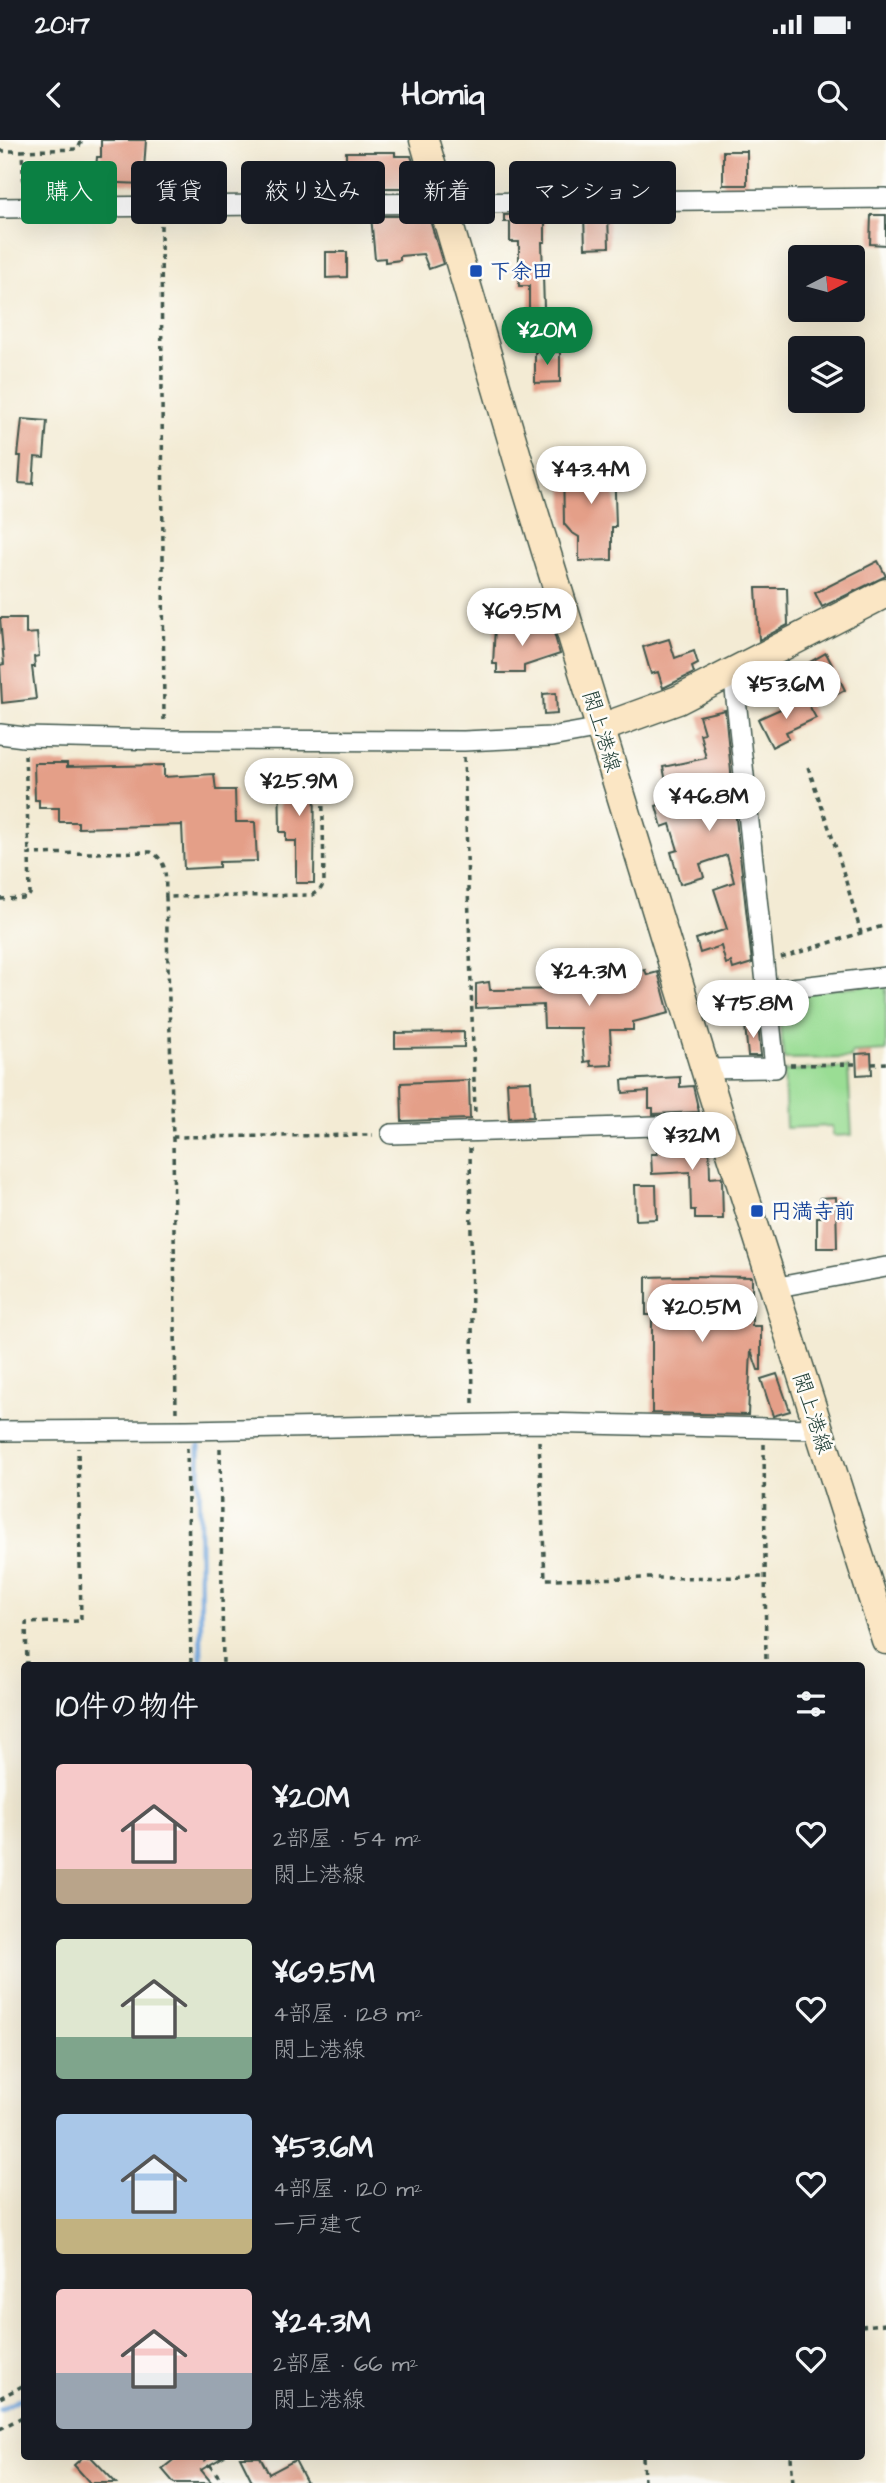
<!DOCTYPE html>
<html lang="ja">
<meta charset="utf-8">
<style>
:root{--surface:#171b24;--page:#242831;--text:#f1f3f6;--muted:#9ea1a6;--accent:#0b8043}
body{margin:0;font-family:"Architects Daughter","Klee One",sans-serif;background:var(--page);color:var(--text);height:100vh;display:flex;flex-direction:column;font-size:26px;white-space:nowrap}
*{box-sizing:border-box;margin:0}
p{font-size:23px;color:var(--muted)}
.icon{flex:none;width:38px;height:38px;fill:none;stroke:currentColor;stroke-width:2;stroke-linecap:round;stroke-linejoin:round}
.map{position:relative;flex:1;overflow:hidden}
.details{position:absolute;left:21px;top:1522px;width:844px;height:798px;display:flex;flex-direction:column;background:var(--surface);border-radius:7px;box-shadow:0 7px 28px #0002}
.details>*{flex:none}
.top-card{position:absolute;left:21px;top:21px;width:845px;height:63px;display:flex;gap:14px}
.needle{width:46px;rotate:84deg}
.buttons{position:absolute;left:788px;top:105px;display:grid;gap:14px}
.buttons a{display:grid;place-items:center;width:77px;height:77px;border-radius:7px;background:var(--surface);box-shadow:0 7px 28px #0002;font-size:35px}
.price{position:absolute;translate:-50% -60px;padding:0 16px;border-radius:24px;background:#fff;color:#222;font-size:23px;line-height:46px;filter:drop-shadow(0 2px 4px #0008)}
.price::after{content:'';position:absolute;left:50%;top:42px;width:21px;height:16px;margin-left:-10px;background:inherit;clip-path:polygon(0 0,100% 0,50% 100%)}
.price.on{background:var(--accent);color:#fff}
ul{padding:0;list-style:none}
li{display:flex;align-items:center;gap:21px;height:175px;padding:0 35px}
li span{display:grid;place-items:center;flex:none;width:196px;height:140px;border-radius:7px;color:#555}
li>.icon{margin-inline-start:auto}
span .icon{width:84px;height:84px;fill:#fffc;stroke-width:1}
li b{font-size:30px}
h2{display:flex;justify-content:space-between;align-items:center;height:84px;padding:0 35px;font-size:30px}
.pill{padding:0 24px;border-radius:7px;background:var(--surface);box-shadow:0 7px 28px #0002;font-size:24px;line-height:63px}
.pill.on{background:var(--accent);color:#fff}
.status{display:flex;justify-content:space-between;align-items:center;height:49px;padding:0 35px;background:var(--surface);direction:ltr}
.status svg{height:19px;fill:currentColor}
header{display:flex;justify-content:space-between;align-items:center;height:91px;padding:0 35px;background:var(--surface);font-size:32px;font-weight:800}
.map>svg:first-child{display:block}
.green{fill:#9add94;stroke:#5c8d64;stroke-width:2}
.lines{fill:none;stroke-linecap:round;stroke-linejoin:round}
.stream{stroke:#6ea4dc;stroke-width:5}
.building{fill:#e49f88}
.street-casing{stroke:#3f574c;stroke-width:22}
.secondary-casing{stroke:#3f574c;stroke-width:31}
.path{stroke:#3f574c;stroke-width:3.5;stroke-dasharray:5 5;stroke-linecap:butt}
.street{stroke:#fff;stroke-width:19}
.secondary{stroke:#fbe6c4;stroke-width:28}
.transit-dot{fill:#1a4fb4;stroke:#fdfcf7;stroke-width:2.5}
.labels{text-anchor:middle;stroke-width:5;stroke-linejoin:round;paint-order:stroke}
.transit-label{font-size:21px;font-weight:bold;fill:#164399;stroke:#fdfcf7;text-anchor:start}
.street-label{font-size:21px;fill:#1f3d34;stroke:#fdfcf7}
</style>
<div class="status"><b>20:17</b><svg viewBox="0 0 49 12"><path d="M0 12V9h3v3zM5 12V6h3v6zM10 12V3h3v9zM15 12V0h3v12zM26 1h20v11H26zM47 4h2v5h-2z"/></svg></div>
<header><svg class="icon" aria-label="back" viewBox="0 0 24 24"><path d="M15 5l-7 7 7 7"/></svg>Homiq<svg class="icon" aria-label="search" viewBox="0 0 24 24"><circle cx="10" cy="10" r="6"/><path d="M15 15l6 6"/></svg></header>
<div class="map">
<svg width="886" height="2343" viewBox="0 0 886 2343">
<rect width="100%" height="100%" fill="#fdfcf7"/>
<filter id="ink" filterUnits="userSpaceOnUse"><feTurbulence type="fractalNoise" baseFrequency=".0143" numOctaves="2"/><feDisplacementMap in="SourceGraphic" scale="14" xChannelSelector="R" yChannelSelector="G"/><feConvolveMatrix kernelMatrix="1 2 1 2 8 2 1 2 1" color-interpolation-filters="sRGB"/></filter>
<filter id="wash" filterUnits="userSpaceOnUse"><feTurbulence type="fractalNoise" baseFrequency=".00686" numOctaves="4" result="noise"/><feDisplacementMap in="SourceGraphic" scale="28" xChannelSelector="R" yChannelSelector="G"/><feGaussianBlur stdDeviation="1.57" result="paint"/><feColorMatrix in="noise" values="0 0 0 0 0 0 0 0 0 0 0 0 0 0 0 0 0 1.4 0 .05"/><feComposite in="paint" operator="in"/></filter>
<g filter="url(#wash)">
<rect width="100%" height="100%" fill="#f3ebd4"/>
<g class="green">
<path d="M886,843V911L852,913L851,918L784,919L776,855Z"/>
<path d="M848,927L852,995L833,996L832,986L786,988L784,931Z"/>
</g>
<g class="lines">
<g class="stream">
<path d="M199,1306L201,1526"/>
<path d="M0,2270L24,2257"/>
</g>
</g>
<g id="blocks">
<g class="building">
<path d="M101,0H146L143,44L95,42L97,17H101Z"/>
<rect x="723" y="11" width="24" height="34"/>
<path d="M346,12H395V16H411L414,25L415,48H349V39H346Z"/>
<path d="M38,23H55V31L58,32V50L37,49Z"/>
<path d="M608,73L609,107L585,108L584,74Z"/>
<path d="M545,74V102H542L544,168H542V172H529V146H519V102H510V82H504V75Z"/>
<path d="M871,75H886V105L870,104Z"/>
<path d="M371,76H416V81L429,77L443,124L429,129L423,114L400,116V120L385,122V118L375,119Z"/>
<path d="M326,112H347V137L326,138Z"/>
<path d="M535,212H560V242L535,243Z"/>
<path d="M22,279L47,281L44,318L35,317L33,344L19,343L21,316H18Z"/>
<path d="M614,320L616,387H612V420L579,421V397L571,392L564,384L563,321Z"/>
<path d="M878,421L886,436L822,467L815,453Z"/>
<path d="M756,448H787L788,485L759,500Z"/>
<path d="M0,478H26V494L37,493L39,516L34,517L35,527H32L36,559L2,563L0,525L4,524Z"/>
<path d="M523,486V495L552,486L560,514L524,526V533H497V524H493L495,487Z"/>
<path d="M669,499L675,518L694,511L698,524L692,527L694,533L663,548L658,532L651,534L643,507Z"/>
<path d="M826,513L845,550L824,561L805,525Z"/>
<path d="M556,553L557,574L544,575L543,554Z"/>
<path d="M805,558L816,578L786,592L789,598L772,607L758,579Z"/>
<path d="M725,570L732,642L728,643L735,670L752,823L733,829L731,822L726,824L721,806L700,813L696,799L727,789L714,749L734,742L727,715L700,724L704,737L680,744L671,712L678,710L670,684L662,687L656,666L670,661L663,627L706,618L700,594L704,593L699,576Z"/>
<path d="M34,623H67V627L164,625V637L214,634L216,650H235L236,682H255L257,721L219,722V727L184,729L182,685L78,688V682H59V668H39V660H35Z"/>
<path d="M279,630H315L314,743H296V701H286V692H280Z"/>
<path d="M645,830L647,835L658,832L669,873L633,882V890H610L612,925L591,926L590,921L584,922L581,888H544L543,865L476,868V844L489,842L490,850L575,849V843L630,841L629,834Z"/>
<path d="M758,884L761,916H748L745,885Z"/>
<path d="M464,892V907L395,908V893Z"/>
<path d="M871,913L872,934L857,935L856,914Z"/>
<path d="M680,937V947L693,946L699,972L653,974V968H649V951L623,953L622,940Z"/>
<path d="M469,940L470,979L402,981L401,943Z"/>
<path d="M531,941L533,977L509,978L507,942Z"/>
<path d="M709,997L710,1038L721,1037L722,1039L723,1079H695V1070H691L690,1032L652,1034L651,1014H657V998Z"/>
<path d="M635,1045H656L657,1079L636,1080Z"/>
<path d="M836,1057L837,1108H817V1077H821L820,1058Z"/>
<path d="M685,1136L752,1137V1186H761V1230H758L751,1210L748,1275L652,1273V1175H646V1137Z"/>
<path d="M777,1234L790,1271L773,1276L761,1239Z"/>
<path d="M83,2317H91L116,2343H90L74,2325Z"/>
<path d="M177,2317H223L201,2330L212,2343H174L162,2329Z"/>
<path d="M240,2317H260L269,2334L295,2320L307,2343H253Z"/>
</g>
</g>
</g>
<g filter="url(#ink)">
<use href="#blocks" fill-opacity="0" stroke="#3f574c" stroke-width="2"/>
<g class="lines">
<g class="street-casing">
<g id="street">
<path d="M0,68L886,58"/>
<path d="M0,594L24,597L164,600L464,601L551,597L601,588"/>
<path d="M766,851L886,837"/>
<path d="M705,929L775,928L733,531"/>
<path d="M391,994L722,984"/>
<path d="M773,1148L886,1127"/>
<path d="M0,1291L187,1290L538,1283L818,1289"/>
</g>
</g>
<g class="secondary-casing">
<g id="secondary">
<path d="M424,0L518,320L722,984L886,1500"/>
<path d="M601,588L678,560L886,453"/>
</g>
</g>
<g class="path">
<path d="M0,11H22"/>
<path d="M24,52L22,11L78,9L82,0"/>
<path d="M161,85L164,584"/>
<path d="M25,615L29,714"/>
<path d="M322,616L324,743L320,750L312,755L166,757L173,997L373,995"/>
<path d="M464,617L475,973"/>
<path d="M808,627L838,714L861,793"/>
<path d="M0,759L27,758L30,754L29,714L151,712C169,721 165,739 166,757"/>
<path d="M781,818L886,785"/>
<path d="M872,924L886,923"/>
<path d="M790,925L857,924"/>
<path d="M173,997L176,1275"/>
<path d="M470,1008L473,1266"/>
<path d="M539,1301L545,1439L765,1437"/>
<path d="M764,1304L766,1526"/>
<path d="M187,1308L191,1526"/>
<path d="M220,1308L223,1526"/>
<path d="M27,1526L26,1483L81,1481L78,1308"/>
<path d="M861,2186L886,2184"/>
<path d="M0,2258L24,2245"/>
<path d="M0,2289L24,2276"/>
<path d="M203,2317L224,2343"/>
<path d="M643,2317L644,2343"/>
<path d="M791,2317L793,2343"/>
</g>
<use href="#street" class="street"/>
<use href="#secondary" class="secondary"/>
</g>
</g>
<g class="transit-dot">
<rect x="469" y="124" width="14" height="14" rx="3.5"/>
<rect x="750" y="1064" width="14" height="14" rx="3.5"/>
</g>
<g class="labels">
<g class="transit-label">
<text x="490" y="138">下余田</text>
<text x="771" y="1078">円満寺前</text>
</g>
<g class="street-label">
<text transform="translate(602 591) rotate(73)" y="7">閖上港線</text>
<text transform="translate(813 1273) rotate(72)" y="7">閖上港線</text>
</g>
</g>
</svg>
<div class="buttons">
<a><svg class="needle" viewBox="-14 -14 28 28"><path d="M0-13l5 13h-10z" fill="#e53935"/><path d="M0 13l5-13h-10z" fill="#9ea1a6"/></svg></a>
<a><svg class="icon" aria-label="layers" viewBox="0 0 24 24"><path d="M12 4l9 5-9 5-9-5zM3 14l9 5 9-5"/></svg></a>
</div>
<b class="price on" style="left:547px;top:227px">¥20M</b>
<b class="price" style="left:591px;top:366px">¥43.4M</b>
<b class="price" style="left:522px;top:508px">¥69.5M</b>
<b class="price" style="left:786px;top:581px">¥53.6M</b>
<b class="price" style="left:299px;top:678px">¥25.9M</b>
<b class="price" style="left:709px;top:693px">¥46.8M</b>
<b class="price" style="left:589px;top:868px">¥24.3M</b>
<b class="price" style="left:753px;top:900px">¥75.8M</b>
<b class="price" style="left:692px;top:1032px">¥32M</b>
<b class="price" style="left:702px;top:1204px">¥20.5M</b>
<div class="top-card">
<a class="pill on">購入</a>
<a class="pill">賃貸</a>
<a class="pill">絞り込み</a>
<a class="pill">新着</a>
<a class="pill">マンション</a>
</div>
<section class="details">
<h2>10件の物件<svg class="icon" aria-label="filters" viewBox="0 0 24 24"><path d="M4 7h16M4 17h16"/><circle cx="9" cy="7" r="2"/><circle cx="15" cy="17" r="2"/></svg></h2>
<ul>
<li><span style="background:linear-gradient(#f6c9c9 75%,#b9a48a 0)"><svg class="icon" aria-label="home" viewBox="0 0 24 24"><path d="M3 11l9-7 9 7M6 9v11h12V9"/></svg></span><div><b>¥20M</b><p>2部屋 · 54 m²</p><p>閖上港線</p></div><svg class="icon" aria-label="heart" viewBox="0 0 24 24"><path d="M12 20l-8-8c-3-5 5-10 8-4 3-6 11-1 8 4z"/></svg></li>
<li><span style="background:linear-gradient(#dfe7d0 70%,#7fa58c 0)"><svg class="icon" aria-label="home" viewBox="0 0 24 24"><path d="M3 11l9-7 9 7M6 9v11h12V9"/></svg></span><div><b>¥69.5M</b><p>4部屋 · 128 m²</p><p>閖上港線</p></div><svg class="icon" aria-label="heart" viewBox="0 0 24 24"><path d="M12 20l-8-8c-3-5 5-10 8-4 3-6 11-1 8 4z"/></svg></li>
<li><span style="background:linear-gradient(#a9c7e8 75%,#c2b280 0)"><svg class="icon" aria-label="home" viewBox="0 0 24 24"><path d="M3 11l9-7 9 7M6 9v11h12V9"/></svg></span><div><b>¥53.6M</b><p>4部屋 · 120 m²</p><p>一戸建て</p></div><svg class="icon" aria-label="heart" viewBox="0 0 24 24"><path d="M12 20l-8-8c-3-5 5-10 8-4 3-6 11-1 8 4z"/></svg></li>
<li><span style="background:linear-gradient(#f6c9c9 60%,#9aa5b1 0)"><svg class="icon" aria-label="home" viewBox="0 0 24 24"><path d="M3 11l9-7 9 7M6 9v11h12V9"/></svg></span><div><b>¥24.3M</b><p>2部屋 · 66 m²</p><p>閖上港線</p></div><svg class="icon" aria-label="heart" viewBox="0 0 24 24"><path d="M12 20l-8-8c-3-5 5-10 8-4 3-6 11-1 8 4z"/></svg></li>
</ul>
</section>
</div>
